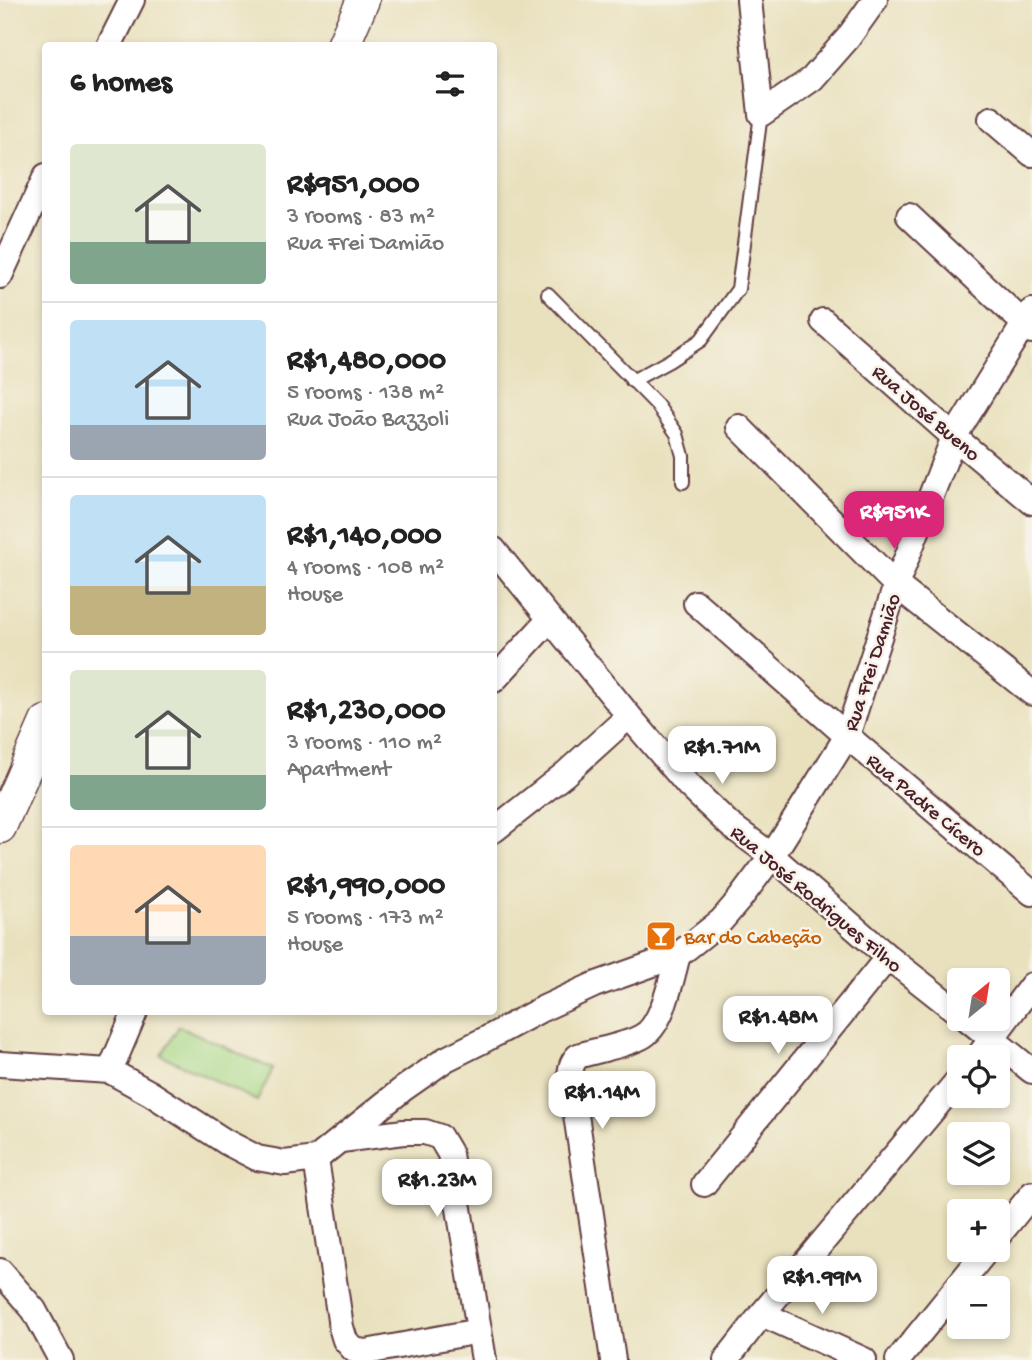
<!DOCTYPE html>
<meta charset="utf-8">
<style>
:root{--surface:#fff;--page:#f2f2f2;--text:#222;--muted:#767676;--line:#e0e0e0;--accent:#db2777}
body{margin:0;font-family:"Gochi Hand",sans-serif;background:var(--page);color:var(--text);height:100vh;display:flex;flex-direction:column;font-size:26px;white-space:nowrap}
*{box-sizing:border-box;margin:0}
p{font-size:23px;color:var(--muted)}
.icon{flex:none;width:38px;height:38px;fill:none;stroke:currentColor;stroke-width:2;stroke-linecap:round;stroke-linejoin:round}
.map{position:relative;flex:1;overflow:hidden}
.sheet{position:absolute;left:42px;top:42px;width:455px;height:973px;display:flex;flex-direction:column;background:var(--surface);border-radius:7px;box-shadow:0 4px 10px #0003}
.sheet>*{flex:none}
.needle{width:46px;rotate:30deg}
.tools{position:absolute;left:947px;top:968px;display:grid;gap:14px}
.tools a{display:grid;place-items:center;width:63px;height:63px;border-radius:7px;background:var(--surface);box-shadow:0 4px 10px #0003;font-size:35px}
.price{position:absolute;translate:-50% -60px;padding:0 16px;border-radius:14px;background:#fff;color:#222;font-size:23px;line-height:46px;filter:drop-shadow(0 2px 4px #0008)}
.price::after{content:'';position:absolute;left:50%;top:42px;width:21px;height:16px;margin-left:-10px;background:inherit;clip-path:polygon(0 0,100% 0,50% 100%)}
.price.on{background:var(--accent);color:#fff}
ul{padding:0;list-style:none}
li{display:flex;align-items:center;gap:21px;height:175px;padding:0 28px}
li+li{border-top:2px solid var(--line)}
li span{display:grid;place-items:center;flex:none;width:196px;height:140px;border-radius:7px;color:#555}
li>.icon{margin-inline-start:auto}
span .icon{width:84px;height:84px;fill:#fffc;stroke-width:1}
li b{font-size:30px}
h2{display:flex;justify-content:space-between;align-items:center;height:84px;padding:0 28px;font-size:30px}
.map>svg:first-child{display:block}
.green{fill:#a8d886;stroke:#797c58;stroke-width:2}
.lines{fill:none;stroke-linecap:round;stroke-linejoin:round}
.service-casing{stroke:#623c41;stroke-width:16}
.minor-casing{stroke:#623c41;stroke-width:28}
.tertiary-casing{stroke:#623c41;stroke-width:35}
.service{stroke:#fff;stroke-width:12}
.minor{stroke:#fff;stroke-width:24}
.tertiary{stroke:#fff;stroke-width:32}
.labels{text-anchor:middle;stroke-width:5;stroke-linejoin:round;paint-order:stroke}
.street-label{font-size:21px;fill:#4a1f2b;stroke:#f7f3e8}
.food-label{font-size:21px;fill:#c56008;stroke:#f7f3e8;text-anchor:start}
</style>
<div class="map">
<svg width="1032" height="1360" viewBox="0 0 1032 1360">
<rect width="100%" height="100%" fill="#f7f3e8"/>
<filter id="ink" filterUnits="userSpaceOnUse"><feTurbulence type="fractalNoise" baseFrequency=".0143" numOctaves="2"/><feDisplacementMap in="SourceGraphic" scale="14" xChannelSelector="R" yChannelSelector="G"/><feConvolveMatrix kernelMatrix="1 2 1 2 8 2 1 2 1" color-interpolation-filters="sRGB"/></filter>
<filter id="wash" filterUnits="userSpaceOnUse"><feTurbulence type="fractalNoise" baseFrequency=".00686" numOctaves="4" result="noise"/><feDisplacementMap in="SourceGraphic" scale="28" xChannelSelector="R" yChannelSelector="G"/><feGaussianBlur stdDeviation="1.57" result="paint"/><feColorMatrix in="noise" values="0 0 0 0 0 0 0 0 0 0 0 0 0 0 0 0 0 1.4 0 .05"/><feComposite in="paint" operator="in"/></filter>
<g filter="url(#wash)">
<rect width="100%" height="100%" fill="#e9e1be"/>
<path class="green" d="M179,1026L273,1069L257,1101L161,1055Z"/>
</g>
<g filter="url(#ink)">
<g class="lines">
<g class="service-casing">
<g id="service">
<path d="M548,294L657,405L677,434L683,456V482"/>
<path d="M632,381L669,361L701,340L738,289L761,114"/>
</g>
</g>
<g class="minor-casing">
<g id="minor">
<path d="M749,0L761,114L812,79L848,38L875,0"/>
<path d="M109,46L132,0"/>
<path d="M991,119L1032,154"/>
<path d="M909,216L1032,331"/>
<path d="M0,276L46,176"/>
<path d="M823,321L954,437L1032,502"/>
<path d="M739,427L896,585L1032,693"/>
<path d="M494,550L629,716L688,785L730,825L772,856L888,957L959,1013"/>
<path d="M696,603L847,736L1032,893"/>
<path d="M494,680L550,619"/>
<path d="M494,830L565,774L629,716"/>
<path d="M966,1018L1032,1071"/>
<path d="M978,1057L1032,985"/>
<path d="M0,1064L110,1071L150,1093L226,1142L257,1158L285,1163L316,1159L403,1089L446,1059L486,1039L542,1009L594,985L678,955L721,921L739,900L772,856L847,736L896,585L954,437L1032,311"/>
<path d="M110,1071L135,1012"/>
<path d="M341,1140L404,1132H425L440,1137L450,1154L484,1360"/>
<path d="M316,1159L341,1327L345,1340L354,1350L366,1352L479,1331"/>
<path d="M704,1184L888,957"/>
<path d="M998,1236L1032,1194"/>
<path d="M0,1271L34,1310L61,1360"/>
<path d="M762,1314L864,1360"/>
<path d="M613,1360L570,1075C571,1067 572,1062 578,1056C597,1050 624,1046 641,1037C663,1027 672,976 678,955"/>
<path d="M726,1360L762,1314L959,1079"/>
<path d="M898,1360L987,1250"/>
</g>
</g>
<g class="tertiary-casing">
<g id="tertiary">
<path d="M343,46L363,0"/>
<path d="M0,827L46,722"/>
</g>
</g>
<use href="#service" class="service"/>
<use href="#minor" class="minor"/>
<use href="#tertiary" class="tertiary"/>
</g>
</g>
<defs>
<g id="bar-square" transform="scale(1.575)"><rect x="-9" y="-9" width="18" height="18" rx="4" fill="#e8710a" stroke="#f7f3e8"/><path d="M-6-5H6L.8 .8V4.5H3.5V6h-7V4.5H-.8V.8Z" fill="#fff"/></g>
</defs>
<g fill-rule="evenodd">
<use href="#bar-square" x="661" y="936"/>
</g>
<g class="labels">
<g class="street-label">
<text transform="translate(927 412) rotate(41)" y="7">Rua José Bueno</text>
<text transform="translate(871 662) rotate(-72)" y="7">Rua Frei Damião</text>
<text transform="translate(927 804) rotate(40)" y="7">Rua Padre Cícero</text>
<text transform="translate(817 898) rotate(40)" y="7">Rua José Rodrigues Filho</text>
</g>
<g class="food-label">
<text x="684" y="943">Bar do Cabeção</text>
</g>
</g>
</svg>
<div class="tools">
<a><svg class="needle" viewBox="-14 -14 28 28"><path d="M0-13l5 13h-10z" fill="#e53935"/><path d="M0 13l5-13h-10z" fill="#767676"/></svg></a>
<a><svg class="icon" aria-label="locate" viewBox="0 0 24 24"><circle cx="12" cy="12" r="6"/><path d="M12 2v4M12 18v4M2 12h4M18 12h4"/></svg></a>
<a><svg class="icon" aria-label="layers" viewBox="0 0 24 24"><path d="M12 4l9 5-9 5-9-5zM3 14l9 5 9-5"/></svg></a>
<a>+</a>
<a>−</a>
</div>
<b class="price on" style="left:894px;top:551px">R$951K</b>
<b class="price" style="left:722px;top:786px">R$1.71M</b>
<b class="price" style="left:778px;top:1056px">R$1.48M</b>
<b class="price" style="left:602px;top:1131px">R$1.14M</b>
<b class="price" style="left:437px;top:1219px">R$1.23M</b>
<b class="price" style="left:822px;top:1316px">R$1.99M</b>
<section class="sheet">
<h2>6 homes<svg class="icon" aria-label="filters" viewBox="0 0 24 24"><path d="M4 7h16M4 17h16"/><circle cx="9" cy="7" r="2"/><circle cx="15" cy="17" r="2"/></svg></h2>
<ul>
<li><span style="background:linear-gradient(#dfe7d0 70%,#7fa58c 0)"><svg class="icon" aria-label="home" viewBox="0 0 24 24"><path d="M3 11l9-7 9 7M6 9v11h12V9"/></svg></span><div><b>R$951,000</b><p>3 rooms · 83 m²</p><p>Rua Frei Damião</p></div></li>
<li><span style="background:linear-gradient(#bfe0f5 75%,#9aa5b1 0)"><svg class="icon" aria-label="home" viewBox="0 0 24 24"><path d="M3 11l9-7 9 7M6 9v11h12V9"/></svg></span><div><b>R$1,480,000</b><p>5 rooms · 138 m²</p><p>Rua João Bazzoli</p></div></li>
<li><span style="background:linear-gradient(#bfe0f5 65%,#c2b280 0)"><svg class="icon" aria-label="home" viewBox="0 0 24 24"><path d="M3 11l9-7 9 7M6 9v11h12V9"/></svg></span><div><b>R$1,140,000</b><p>4 rooms · 108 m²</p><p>House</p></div></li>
<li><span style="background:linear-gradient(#dfe7d0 75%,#7fa58c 0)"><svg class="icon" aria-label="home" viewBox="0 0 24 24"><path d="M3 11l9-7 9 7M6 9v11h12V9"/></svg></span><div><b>R$1,230,000</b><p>3 rooms · 110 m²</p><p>Apartment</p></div></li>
<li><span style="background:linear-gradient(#ffd9b3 65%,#9aa5b1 0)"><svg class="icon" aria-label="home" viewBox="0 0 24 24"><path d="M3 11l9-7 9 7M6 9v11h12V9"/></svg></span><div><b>R$1,990,000</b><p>5 rooms · 173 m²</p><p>House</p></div></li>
</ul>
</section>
</div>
